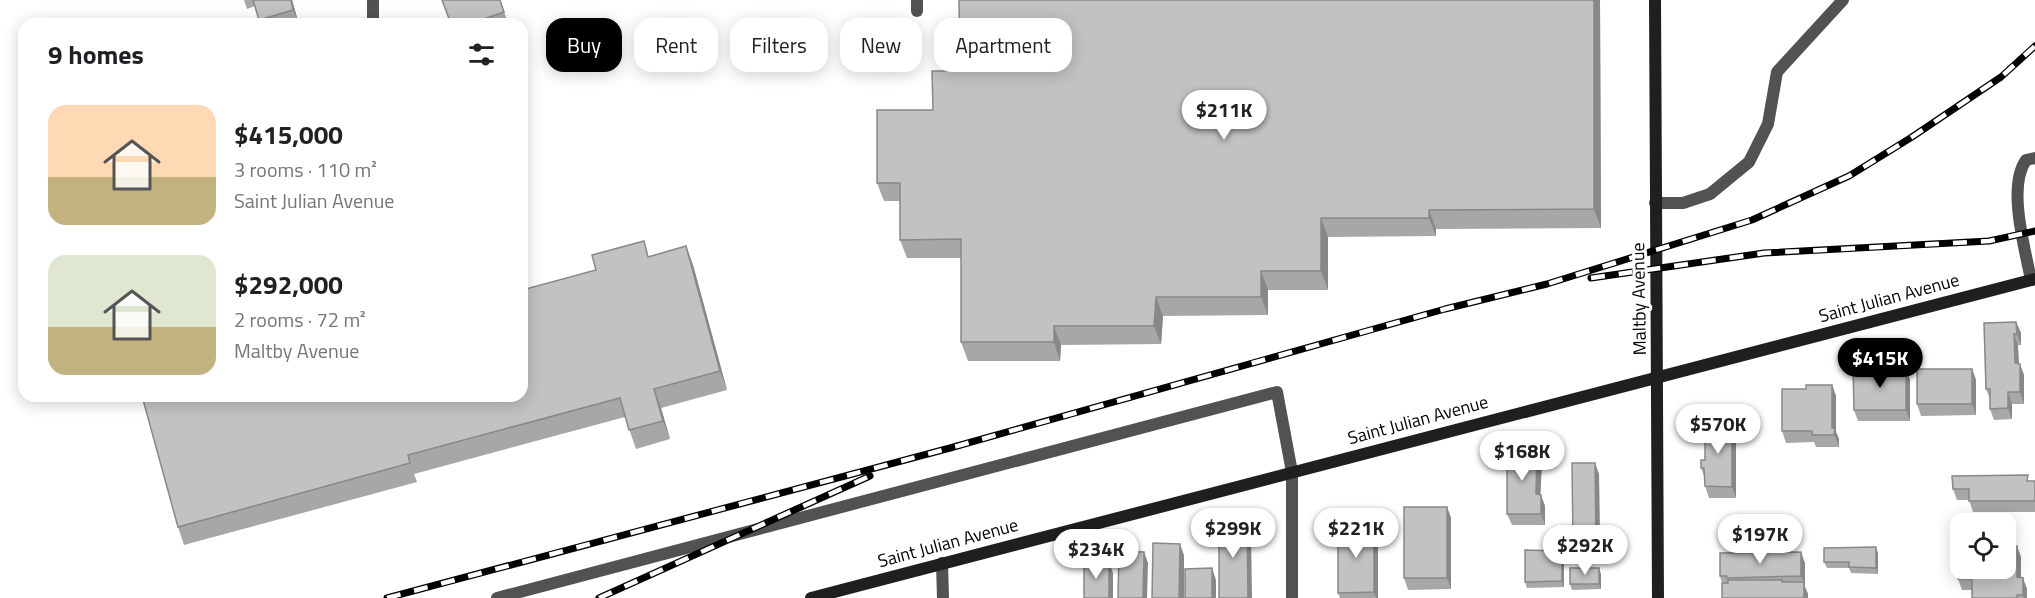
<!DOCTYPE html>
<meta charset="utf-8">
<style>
:root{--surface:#fff;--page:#f6f6f6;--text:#202124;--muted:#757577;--accent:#000}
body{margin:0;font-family:"Titillium Web",sans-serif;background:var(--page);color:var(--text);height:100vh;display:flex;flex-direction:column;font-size:22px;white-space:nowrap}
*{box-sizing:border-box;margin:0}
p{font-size:20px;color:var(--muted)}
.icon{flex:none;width:33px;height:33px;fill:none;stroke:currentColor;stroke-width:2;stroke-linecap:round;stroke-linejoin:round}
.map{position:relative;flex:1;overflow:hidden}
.side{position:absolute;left:18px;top:18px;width:510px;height:384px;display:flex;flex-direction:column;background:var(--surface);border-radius:18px;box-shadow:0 3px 15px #0003}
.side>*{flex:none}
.guide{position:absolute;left:546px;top:18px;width:570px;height:54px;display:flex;gap:12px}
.controls{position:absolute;left:1950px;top:513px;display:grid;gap:12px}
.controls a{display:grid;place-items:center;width:66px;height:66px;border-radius:12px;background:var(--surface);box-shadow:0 3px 15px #0003;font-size:30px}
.price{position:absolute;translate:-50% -51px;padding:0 14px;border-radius:21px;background:#fff;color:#222;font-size:20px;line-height:39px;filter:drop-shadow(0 2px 3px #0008)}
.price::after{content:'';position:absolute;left:50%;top:36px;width:18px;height:14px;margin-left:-9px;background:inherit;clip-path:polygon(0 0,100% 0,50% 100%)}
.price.current{background:var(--accent);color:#fff}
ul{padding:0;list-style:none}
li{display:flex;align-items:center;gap:18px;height:150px;padding:0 30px}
li span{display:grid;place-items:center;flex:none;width:168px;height:120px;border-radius:18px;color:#555}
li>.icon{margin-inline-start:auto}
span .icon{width:72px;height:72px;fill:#fffc;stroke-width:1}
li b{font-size:26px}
h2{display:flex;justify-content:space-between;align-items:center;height:72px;padding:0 30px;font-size:26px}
.chip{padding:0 21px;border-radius:18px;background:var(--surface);box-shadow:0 3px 15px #0003;font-size:21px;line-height:54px}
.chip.current{background:var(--accent);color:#fff}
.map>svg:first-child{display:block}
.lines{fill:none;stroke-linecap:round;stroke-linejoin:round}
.lane{stroke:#525252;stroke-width:12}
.street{stroke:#525252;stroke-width:12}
.secondary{stroke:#1f1f1f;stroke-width:12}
.rail-casing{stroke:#000;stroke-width:7}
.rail{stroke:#fff;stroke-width:4.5;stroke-dasharray:14;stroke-linecap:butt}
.wall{fill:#a7a7a7}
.shaded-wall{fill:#888}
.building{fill:#c2c2c2;stroke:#888;stroke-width:1.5}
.labels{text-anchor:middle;stroke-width:6;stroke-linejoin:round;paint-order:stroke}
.street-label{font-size:18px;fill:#000;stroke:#fff}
</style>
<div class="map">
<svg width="2035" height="598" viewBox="0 0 2035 598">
<rect width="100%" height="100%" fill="#fff"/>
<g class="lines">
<g class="lane">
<path d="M1655,203H1683L1710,194L1749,162L1768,124L1777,72L1843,0"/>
<path d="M2031,280C2025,248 2007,187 2026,160L2035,158"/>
<path d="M497,598L1277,392L1292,472"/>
</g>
<g class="street">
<path d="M373,0V24"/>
<path d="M917,11V0"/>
<path d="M1292,472V598"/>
<path d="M942,563L943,598"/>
</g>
<g class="secondary">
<path d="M1655,0C1655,199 1658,399 1658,598"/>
<path d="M811,598L2035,279"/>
</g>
<g class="rail-casing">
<g id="rail">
<path d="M1591,278L1764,253L1989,241L2035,231"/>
<path d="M387,598L950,448L1445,309L1547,284L1752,220L1849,176L1912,137L2001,77L2035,46"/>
<path d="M599,598L870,476"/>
</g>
</g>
<use href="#rail" class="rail"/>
</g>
<g class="wall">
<path d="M244,0H292L298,21L287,24H261L255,6L247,9Z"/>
<path d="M500,0L508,23L451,24Z"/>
<path d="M1600,0L1601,228L1436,229V236L1328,237V290H1268V315L1163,316L1161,344L1061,345L1060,361H968L961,342V258H907L900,240V201H884L877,183L933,110Z"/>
<path d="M686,246L693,265L727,390L661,408L670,439L636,449L625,417L414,474L417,482L184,545L178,527L650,257Z"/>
<path d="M2016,322L2021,333V345H2018L2019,364L2024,375V404H2012V419L1994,420L1990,409V399L1986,389Z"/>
<path d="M1906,369L1910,380V421H1858L1854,410Z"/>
<path d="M1972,369L1976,380V415L1921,416L1917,404Z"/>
<path d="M1832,385L1836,396V432L1839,439V447H1816L1814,442L1786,443L1782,431L1806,389Z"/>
<path d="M1736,434V498H1709L1705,486V478L1701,468L1705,460Z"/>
<path d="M1537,449L1542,460L1540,495L1545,506V525H1512L1507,514Z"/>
<path d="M1599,474L1600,551H1577L1573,540Z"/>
<path d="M2030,481H2035V512H1973L1969,500H1957L1953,489Z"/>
<path d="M1447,507L1451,518V589L1408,590L1404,578Z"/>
<path d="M1378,538V598H1340L1338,593Z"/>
<path d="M1878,553V574L1851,573L1849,568H1827L1824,562Z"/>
<path d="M1564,557V587L1527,588L1525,582Z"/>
<path d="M2021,557V577L2027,589V598H1972V590H1962L1958,579Z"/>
<path d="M1805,563V587L1808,594V598H1722V583L1720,576Z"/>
<path d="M1601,574V589L1572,590L1570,584Z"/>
</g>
<g class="shaded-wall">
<path d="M291,0H292L298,21L293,10Z"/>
<path d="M1594,0H1600L1601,228L1594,209Z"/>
<path d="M1429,210L1436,229V236L1429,218Z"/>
<path d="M1321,218L1328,237V290L1321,271Z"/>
<path d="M686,246L693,265L727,390L720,371Z"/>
<path d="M1261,271L1268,290V315L1261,297Z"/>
<path d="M1156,297L1163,316L1161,344L1154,326Z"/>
<path d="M2016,322L2021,333V345L2017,334Z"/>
<path d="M1054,326L1061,345L1060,361L1054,342Z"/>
<path d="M2014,334L2018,345L2019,375L2015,363Z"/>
<path d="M2020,364L2024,375V404L2020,392Z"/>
<path d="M1906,369L1910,380V421L1906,410Z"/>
<path d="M1972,369L1976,380V415L1972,404Z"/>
<path d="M1832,385L1836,396V432L1839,439V447L1832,428Z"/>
<path d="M654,389L661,408L670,439L663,421Z"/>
<path d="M2008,392L2012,404V419L2008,408Z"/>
<path d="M1732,422L1736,434V498L1732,487Z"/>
<path d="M1537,449L1542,460L1540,506L1536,494Z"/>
<path d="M1595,463L1599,474L1600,551L1596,540Z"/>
<path d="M1541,495L1545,506V525L1541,514Z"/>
<path d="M1447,507L1451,518V589L1447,578Z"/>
<path d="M1247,519L1251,531L1252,598H1248Z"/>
<path d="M1374,526L1378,538V598H1376L1374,592Z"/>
<path d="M1180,544L1184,555V598H1179Z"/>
<path d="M2017,546L2021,557V589L2017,577Z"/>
<path d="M1876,547L1878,553V574L1876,568Z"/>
<path d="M1562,551L1564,557V587L1562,581Z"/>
<path d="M1144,552L1148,563L1147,598H1143Z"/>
<path d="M1801,552L1805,563V587L1808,594V598H1804V583L1801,576Z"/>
<path d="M1109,562L1113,573V598H1109Z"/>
<path d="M1212,568L1216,580V598H1212Z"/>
<path d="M1599,568L1601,574V589L1599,584Z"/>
<path d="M2023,578L2027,589V598H2024L2023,595Z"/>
</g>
<g class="building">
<path d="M253,0H291L293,10L259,20Z"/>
<path d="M442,0H500L504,12L470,24H451Z"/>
<path d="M959,0H1594V209L1429,210V218H1321V271H1261V297H1156L1154,326H1054V342H961V239L900,240V183H877V110H933L932,71H960Z"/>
<path d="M644,241L648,257L686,246L720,371L654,389L663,421L629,430L620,398L408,455L410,463L178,527L142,396H522V290L596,270L592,255Z"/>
<path d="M2016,322L2017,334H2014L2015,363L2020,364V392H2008V408L1990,409V389H1986L1984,323Z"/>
<path d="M1853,369H1906V410H1854Z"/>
<rect x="1917" y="369" width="55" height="35"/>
<path d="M1806,385H1832V428H1835L1834,435H1812V431H1782V389H1806Z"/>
<path d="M1732,422V487L1705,486L1704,468H1701V460H1705V423Z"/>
<path d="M1507,449H1537L1536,494L1541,495V514H1507Z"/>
<path d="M1572,463H1595L1596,540H1573Z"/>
<path d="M2028,475L2027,481H2035V501H1969V489H1953L1952,476Z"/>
<rect x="1404" y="507" width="43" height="71"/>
<path d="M1247,519L1248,598H1219V520Z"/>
<path d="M1338,526H1374V592L1338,593Z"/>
<path d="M1153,543L1180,544L1179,598H1152Z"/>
<path d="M2006,546H2017V577L2023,578V595H2017V598H1972V579H1958V552H1960V568H2006Z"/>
<path d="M1876,547V568L1849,567V562H1824V548Z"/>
<path d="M1525,550L1562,551V581L1525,582Z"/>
<path d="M1119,551L1144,552L1143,598H1118Z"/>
<path d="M1801,552V576L1727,578V576H1720V553Z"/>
<path d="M1084,561L1109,562V598H1084Z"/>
<path d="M1212,568V598H1185V569Z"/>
<rect x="1570" y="568" width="29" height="16"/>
<path d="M1728,580H1782V582H1804V598H1722V583H1728Z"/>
</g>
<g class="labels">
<g class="street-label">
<text transform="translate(1889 298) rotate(-15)" y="6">Saint Julian Avenue</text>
<text transform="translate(1639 299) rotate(-91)" y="6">Maltby Avenue</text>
<text transform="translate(1418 420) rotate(-15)" y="6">Saint Julian Avenue</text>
<text transform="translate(948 543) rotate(-15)" y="6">Saint Julian Avenue</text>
</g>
</g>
</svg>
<div class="controls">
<a><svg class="icon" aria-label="locate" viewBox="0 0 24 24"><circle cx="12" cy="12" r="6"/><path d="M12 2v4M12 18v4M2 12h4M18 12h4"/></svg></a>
</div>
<b class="price" style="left:1224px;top:141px">$211K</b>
<b class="price current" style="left:1880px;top:389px">$415K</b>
<b class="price" style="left:1718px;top:455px">$570K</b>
<b class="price" style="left:1522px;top:482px">$168K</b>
<b class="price" style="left:1233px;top:559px">$299K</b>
<b class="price" style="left:1356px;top:559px">$221K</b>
<b class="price" style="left:1760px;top:565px">$197K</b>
<b class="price" style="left:1585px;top:576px">$292K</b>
<b class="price" style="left:1096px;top:580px">$234K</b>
<div class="guide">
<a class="chip current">Buy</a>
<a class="chip">Rent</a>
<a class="chip">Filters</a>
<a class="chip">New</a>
<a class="chip">Apartment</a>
</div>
<section class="side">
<h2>9 homes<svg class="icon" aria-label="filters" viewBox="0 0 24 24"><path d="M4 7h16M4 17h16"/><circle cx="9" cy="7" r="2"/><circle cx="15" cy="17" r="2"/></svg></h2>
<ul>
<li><span style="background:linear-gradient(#ffd9b3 60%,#c2b280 0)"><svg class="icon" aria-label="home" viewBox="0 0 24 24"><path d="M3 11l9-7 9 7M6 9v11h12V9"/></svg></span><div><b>$415,000</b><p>3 rooms · 110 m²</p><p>Saint Julian Avenue</p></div></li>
<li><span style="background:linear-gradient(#dfe7d0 60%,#c2b280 0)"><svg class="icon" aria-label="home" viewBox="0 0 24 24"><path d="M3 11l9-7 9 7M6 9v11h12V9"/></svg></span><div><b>$292,000</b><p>2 rooms · 72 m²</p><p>Maltby Avenue</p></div></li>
</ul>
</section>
</div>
